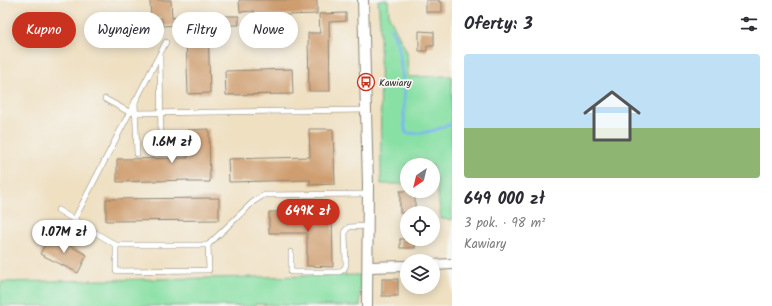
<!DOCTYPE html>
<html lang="pl">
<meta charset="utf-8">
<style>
:root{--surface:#fff;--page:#f7f7f7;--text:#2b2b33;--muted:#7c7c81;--line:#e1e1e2;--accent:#c8321e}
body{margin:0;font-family:Kalam,sans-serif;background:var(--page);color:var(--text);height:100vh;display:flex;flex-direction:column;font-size:15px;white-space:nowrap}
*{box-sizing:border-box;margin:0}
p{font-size:13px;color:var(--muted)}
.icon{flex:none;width:22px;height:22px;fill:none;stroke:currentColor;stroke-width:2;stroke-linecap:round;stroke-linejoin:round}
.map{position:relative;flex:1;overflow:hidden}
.drawer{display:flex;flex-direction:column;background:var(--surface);width:320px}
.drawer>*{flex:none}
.hud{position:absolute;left:12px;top:12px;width:380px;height:36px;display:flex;gap:8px}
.needle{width:26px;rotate:215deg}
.fabs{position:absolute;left:400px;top:158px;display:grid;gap:8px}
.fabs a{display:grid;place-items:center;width:40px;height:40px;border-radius:50%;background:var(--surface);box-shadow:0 2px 10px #0003;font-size:20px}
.price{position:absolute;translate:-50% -34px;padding:0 9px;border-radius:14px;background:#fff;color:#222;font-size:13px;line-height:26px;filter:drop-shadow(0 1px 2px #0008)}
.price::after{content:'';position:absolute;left:50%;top:24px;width:12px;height:9px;margin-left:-6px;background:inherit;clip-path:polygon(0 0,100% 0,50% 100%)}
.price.active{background:var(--accent);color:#fff}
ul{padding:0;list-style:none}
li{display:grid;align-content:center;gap:8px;height:212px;padding:0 12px}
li+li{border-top:1px solid var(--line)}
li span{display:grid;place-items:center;height:124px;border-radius:4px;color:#555}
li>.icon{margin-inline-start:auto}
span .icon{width:72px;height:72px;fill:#fffc;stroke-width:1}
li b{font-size:17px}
h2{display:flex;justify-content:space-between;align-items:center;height:48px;padding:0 12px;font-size:17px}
.tag{padding:0 14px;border-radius:18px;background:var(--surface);box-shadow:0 2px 10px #0003;font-size:14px;line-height:36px}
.tag.active{background:var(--accent);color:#fff}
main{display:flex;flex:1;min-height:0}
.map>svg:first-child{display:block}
.green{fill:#89e0a4;stroke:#5a8668}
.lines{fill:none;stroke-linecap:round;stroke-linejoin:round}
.stream{stroke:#7db6ed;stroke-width:3}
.building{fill:#cf9e6f}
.lane-casing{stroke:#8d8676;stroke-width:6}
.street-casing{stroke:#8d8676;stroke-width:12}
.lane{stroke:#fff;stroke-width:5}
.street{stroke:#fff;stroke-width:10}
.labels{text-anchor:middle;stroke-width:3.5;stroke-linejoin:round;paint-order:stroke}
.poi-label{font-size:10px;fill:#2b2b2b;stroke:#f6f6f2;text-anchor:start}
</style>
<main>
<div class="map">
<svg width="452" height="306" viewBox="0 0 452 306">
<rect width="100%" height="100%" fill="#f6f6f2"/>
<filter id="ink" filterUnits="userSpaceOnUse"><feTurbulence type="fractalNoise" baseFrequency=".025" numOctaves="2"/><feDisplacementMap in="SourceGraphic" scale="8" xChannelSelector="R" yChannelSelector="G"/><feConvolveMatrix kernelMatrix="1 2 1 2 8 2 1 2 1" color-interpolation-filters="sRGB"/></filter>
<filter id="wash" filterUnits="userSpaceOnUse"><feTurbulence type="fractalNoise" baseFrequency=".012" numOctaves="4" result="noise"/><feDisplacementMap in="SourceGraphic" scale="16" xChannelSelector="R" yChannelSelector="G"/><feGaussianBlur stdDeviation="0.9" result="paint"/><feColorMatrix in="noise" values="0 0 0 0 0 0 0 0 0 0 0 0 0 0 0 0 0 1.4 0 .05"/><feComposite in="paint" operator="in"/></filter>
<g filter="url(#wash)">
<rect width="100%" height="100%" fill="#efe0c2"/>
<g class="green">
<path d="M378,0H388L389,16L407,52L408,77L452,76V220L441,219L436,179H433V165H407V182L402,184H381L380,23Z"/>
<path d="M360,275V306H303L255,304V306H0V286L2,282Z"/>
</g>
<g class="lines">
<g class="stream">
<path d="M391,28L398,44L403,79"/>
<path d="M404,84C405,100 402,118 406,133C423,135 436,130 452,124"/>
</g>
</g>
<g id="blocks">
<g class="building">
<path d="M150,0H171L172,18L181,17L182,25L162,26V18L151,19Z"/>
<path d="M239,0H317V14L254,16V11L240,12Z"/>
<path d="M426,0H439V2H442V12H426Z"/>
<path d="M346,13V21L329,22L330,91H309L308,33H320L319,14Z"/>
<path d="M200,16H239V25H208L210,93L188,94L186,36L200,35Z"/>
<path d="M419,31L434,32V46H427V51H419Z"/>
<path d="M292,69L293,94L226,95L225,71Z"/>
<path d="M209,129L210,182H188V180L117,182V159L188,158L187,130Z"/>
<path d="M309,129H333L335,184L310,185V180L229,182L228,159L310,157Z"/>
<rect x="400" y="191" width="15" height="22"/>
<path d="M219,198V220L106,221V199Z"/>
<path d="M332,211L333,267L307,266V233H269V212Z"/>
<path d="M50,235L87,255L78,273L40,254Z"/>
<rect x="400" y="239" width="15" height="9"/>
<rect x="382" y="279" width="16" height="17"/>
</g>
</g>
</g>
<g filter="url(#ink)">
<use href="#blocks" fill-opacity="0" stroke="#8d8676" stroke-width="1"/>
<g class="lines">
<g class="lane-casing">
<g id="lane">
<path d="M160,55L161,152"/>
<path d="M105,99L129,112L136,113L367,110"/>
<path d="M135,101L137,154"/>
<path d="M58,210L116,245H208L253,202L264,195L368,194"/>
<path d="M74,220L166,42"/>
<path d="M116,245V271L209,270L208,245"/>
<path d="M291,252V272H339L344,269L346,265L345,231L349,227L368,226"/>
</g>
</g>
<g class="street-casing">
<g id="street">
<path d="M363,0L368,185L367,306"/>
<path d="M433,265L452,264"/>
<path d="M368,267L407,266"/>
</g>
</g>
<use href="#lane" class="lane"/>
<use href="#street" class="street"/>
</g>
</g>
<defs>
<g id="bus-ring" transform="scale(0.9)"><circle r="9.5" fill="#f6f6f2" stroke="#c8321e" stroke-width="1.5"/><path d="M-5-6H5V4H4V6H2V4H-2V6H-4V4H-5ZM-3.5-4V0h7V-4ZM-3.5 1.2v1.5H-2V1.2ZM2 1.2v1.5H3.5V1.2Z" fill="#c8321e"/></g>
</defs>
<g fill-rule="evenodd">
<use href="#bus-ring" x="366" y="82"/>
</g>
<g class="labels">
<g class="poi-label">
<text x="379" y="86">Kawiary</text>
</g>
</g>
</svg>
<div class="fabs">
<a><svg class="needle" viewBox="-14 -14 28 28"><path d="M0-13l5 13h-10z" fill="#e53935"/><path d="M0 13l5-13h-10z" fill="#7c7c81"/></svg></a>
<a><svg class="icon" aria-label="locate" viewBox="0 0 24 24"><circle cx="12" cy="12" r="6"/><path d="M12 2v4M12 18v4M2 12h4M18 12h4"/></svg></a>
<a><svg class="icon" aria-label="layers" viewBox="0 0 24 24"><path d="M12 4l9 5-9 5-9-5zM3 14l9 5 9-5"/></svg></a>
</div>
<b class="price" style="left:172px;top:164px">1.6M zł</b>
<b class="price active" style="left:308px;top:233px">649K zł</b>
<b class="price" style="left:64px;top:254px">1.07M zł</b>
<div class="hud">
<a class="tag active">Kupno</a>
<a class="tag">Wynajem</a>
<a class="tag">Filtry</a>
<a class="tag">Nowe</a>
</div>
</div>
<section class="drawer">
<h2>Oferty: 3<svg class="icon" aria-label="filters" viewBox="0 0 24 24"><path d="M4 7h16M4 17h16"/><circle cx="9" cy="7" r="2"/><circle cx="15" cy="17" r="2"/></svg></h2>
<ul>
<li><span style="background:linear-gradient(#bfe0f5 60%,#8fb573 0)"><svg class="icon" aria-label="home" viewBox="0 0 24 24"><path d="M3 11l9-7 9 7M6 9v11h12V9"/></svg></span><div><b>649 000 zł</b><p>3 pok. · 98 m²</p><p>Kawiary</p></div></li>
</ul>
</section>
</main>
